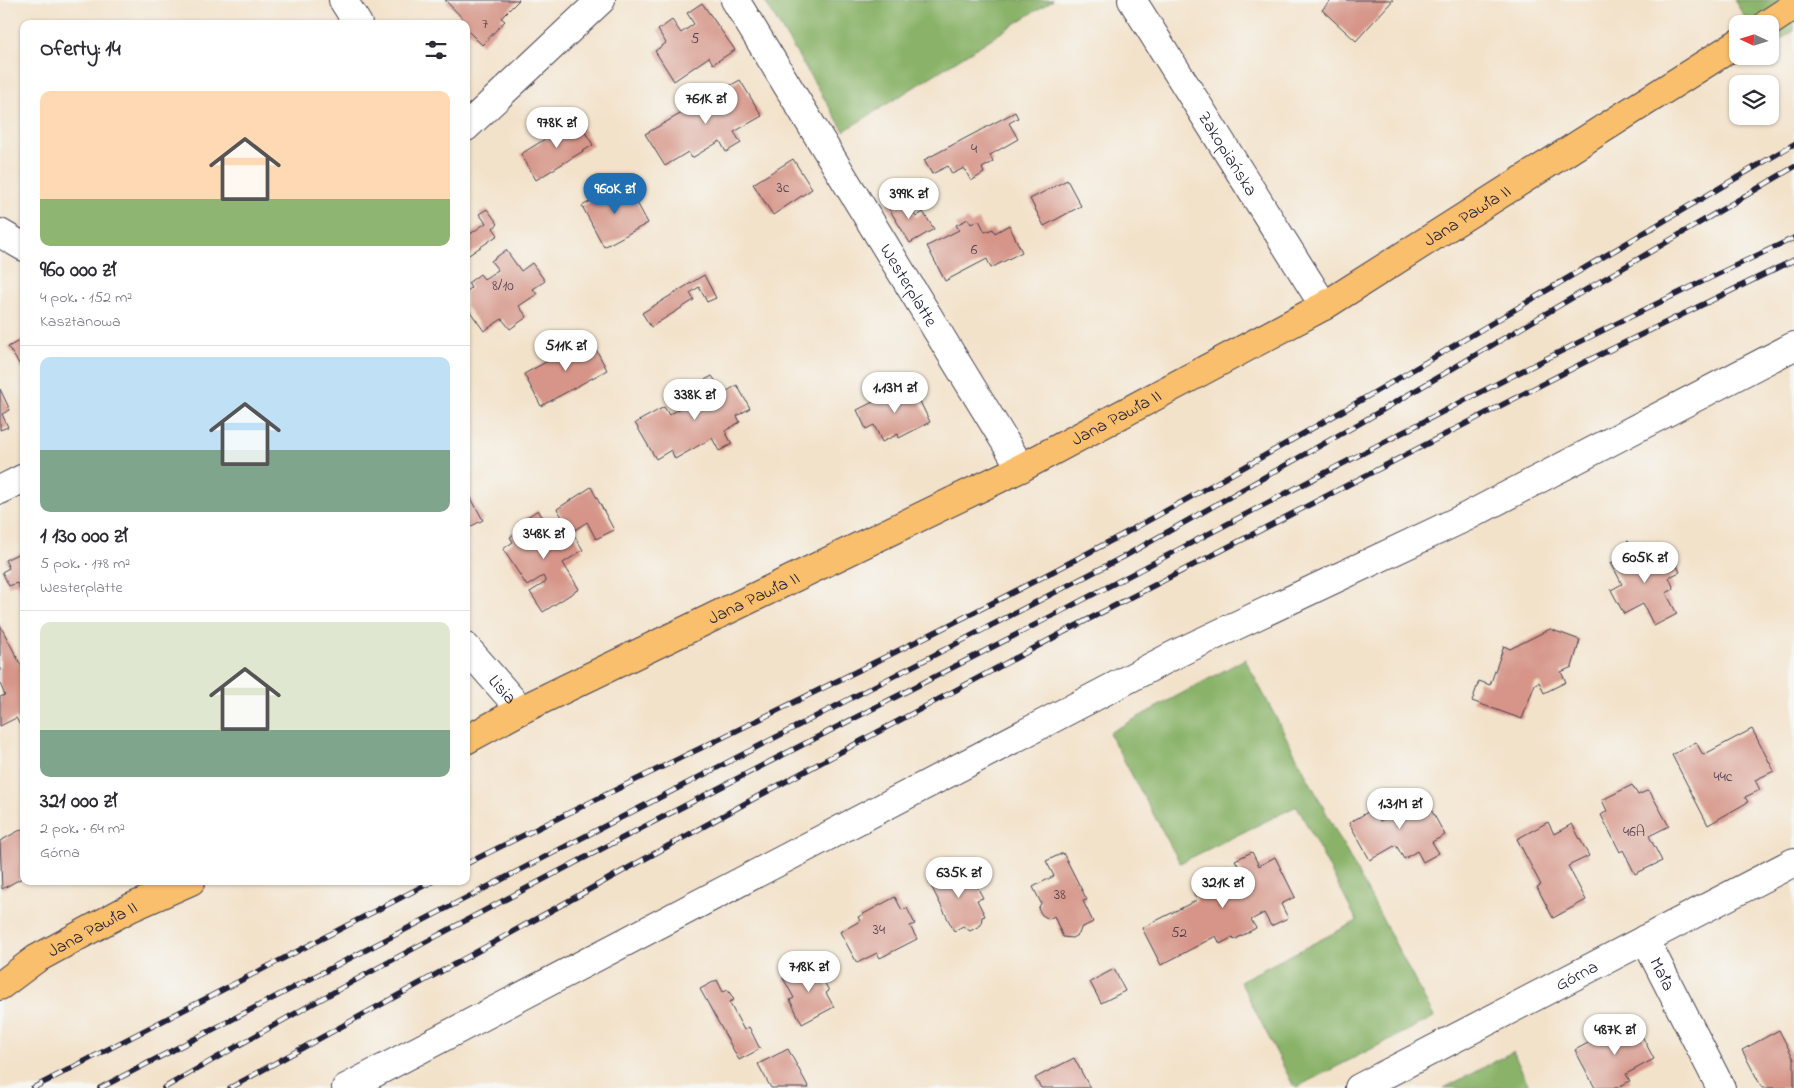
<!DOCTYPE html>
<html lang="pl">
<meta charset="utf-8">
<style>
:root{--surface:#fff;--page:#f2f2f3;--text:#2b2b33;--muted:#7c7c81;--line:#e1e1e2;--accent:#1f6fb2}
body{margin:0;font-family:"Indie Flower",sans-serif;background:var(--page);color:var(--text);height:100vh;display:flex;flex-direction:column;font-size:19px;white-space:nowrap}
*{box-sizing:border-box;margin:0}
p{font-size:16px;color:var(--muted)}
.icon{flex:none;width:28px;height:28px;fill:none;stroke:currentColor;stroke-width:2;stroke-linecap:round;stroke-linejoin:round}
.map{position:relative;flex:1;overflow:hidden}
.sheet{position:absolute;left:20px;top:20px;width:450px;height:865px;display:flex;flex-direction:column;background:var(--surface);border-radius:10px;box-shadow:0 1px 4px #0004}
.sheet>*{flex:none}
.needle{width:32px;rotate:274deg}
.fabs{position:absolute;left:1729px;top:15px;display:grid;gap:10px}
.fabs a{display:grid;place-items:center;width:50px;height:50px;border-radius:10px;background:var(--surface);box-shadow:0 1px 4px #0004;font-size:25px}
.price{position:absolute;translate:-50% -42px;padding:0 11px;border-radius:18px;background:#fff;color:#222;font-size:16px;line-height:32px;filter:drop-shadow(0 1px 2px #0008)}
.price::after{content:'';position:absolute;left:50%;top:30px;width:15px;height:11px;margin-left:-8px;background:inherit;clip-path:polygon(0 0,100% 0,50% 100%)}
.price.selected{background:var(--accent);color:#fff}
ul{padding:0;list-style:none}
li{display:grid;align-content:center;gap:10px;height:265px;padding:0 20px}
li+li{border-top:1px solid var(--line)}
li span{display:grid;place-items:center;height:155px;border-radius:10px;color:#555}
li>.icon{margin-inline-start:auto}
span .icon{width:90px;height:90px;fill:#fffc;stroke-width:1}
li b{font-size:21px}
h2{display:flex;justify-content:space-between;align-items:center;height:60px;padding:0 20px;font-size:21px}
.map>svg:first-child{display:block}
.forest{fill:#8ab369;stroke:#566a52}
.building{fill:#d69588}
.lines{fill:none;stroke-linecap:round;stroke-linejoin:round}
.minor-casing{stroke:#413f50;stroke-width:30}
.major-casing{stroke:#413f50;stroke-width:30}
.minor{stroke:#fff;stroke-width:28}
.major{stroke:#f9bf6c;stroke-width:28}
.rail-casing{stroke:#22223b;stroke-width:5.5}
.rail{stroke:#f6f6f2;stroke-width:4;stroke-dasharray:11;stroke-linecap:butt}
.labels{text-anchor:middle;stroke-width:4;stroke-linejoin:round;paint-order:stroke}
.number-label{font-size:15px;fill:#4f3f4e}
.street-label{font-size:18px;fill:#22223b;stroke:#f6f6f2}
</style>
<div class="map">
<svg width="1794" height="1088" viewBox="0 0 1794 1088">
<rect width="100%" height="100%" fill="#f6f6f2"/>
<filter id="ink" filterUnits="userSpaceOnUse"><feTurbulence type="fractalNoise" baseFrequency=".02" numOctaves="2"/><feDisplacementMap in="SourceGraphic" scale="10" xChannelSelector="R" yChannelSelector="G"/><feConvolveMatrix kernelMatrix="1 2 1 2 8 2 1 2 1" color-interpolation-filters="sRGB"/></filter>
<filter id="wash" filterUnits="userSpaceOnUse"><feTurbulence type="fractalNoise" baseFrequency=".0096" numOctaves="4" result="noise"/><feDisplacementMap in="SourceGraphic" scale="20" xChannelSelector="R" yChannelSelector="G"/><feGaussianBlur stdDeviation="1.12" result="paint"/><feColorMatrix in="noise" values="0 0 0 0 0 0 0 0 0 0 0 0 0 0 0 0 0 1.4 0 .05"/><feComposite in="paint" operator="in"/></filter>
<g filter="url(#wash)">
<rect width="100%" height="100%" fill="#f3e2ca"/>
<g class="forest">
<path d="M764,0H1053L844,131Z"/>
<path d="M1734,0H1794V31L1770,46V24H1749Z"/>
<path d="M1245,659L1434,1017L1297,1087L1293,1085L1240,981L1357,921L1297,806L1180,863L1109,733Z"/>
<path d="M1513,1052L1530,1088H1444Z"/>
</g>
<g id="blocks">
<g class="building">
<path d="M445,0H519L501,18L505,21L482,45L466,29L465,24L466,22Z"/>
<path d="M1331,0H1393L1356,41L1322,10Z"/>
<path d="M702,3L735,50L713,64L709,57L674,81L655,51L666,43L658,30L672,20L681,33L694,24L687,13Z"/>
<path d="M740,80L762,116L734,132L741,143L726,152L720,141L692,158L688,152L665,166L645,134Z"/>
<path d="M1015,112L1018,118L1009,123L1018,139L990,155L993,162L982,168L984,173L971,181L964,168L952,174L948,166L932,174L924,160Z"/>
<path d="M577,119L593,145L536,180L521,154Z"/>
<path d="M793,159L812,189L773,215L753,184Z"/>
<path d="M1067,180L1081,206L1044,226L1030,199Z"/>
<path d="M626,182L648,223L604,247L582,206Z"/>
<path d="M898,196L905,207L908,205L916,217L923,212L934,229L910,243L886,204Z"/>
<path d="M487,209L498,224L493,228L498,235L466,257V237L486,223L479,214Z"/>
<path d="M968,219L971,224L979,220L985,232L993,229L995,233L1009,225L1022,252L991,268L987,259L945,281L927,246L959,230L956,225Z"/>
<path d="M506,250L521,271L532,263L545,281L533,289L537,294L519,306L527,317L510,329L502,319L484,331L466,306V292L471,288L468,283L480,274L484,279L498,270L491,261Z"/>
<path d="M704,275L716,298L707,302L699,287L690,293L694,300L651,327L642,313Z"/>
<path d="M24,338V371L8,347Z"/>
<path d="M590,338L607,370L541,406L524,374Z"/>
<path d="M712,376L724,393L737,385L750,408L737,416L740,422L725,431L732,444L719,451L712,438L675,459L671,450L656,459L635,423L664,407L669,415L696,399L690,388Z"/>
<path d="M911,383L930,422L899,438L898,434L882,442L874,425L866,429L857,410Z"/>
<path d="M0,389L10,410L2,414L8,427L0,430Z"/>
<path d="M591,487L614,530L596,539L587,522L572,532L557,509Z"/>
<path d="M466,489L483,520L466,529Z"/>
<path d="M538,510L557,541L572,532L583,550L563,563L579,589L543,612L530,592L546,582L543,576L527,586L503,549L513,542L510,537L522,529L518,523Z"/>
<path d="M1628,541L1634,550L1640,547L1645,558L1656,553L1662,564L1673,558L1680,572L1669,577L1674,589L1666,593L1677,614L1654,626L1643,604L1624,614L1611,590L1622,584L1611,563L1626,554L1622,545Z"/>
<path d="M24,551V597L17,583L9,586L2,572L9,568L5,560Z"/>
<path d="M0,625L24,671V732L16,718L0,726V697L5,695L0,684Z"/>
<path d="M1550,629L1580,640L1572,667L1561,672L1566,682L1544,693L1539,682L1535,684L1522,719L1472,701L1479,681L1490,685L1504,646L1510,649Z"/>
<path d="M1752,729L1774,771L1755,780L1760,790L1745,797L1748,802L1708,825L1672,755L1696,742L1703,755Z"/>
<path d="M1632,785L1638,795L1649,790L1669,826L1649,836L1662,861L1635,874L1623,850L1620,852L1601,815L1607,811L1602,800Z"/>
<path d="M1405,791L1412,803L1424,797L1445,835L1432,842L1439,853L1423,862L1417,851L1404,859L1396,845L1370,860L1349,823L1373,809L1380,821L1396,812L1389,800Z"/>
<path d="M1548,822L1554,834L1572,824L1589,856L1568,866L1586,900L1553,918L1537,887L1541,885L1517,839Z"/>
<path d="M24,828V877L2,889L0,841Z"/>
<path d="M1252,852L1259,866L1275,857L1295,897L1281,904L1288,918L1271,926L1264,913L1251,920L1256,928L1234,940L1233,937L1220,944L1216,936L1161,965L1142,928L1197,900L1193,892L1205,885L1204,883L1226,872L1230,880L1243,874L1235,860Z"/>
<path d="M1063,853L1087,900L1083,901L1093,922L1081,928L1079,934L1072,938L1063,937L1054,916L1049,919L1042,915L1038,909L1041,903L1033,887L1054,876L1046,861Z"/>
<path d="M962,866L967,867L983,898L977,900L985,916L982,917L981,925L970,931L963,926L954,931L929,882Z"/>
<path d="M895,897L902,910L907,908L915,924L910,926L917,939L880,958L877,953L857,963L840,932L860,921L858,917Z"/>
<path d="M815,964L829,991L826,993L834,1007L802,1024L790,1000L794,998L783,978Z"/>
<path d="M1114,969L1125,991L1101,1003L1090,982Z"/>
<path d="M717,980L723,992L728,990L734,1000L729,1002L744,1030L749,1027L760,1049L739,1060L700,989Z"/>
<path d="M1633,1019L1654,1059L1626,1074L1630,1081L1616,1088H1595L1575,1050Z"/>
<path d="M1779,1030L1794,1059V1088H1762L1742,1050Z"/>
<path d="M788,1049L809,1088H771L758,1064Z"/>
<path d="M1074,1058L1090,1088H1041L1035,1078Z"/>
</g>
</g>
</g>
<g filter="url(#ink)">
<use href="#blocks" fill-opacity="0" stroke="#413f50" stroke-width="1"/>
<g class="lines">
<g class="minor-casing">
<g id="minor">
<path d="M343,0L358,24"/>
<path id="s1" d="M735,0L1021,468"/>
<path id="s2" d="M1132,0L1324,306"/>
<path d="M466,127L601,0"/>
<path d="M0,233L24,247"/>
<path d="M0,490L24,478"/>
<path id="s3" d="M466,647L521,710"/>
<path id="s4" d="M1645,939L1721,1088"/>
<path d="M346,1088L1178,653L1466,517L1794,346"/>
<path id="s5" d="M1359,1088L1794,862"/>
</g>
</g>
<g class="major-casing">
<g id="major">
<path d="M1767,24L1794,6"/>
<path id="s6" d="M466,740L521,710L1021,468L1324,306L1738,43"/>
<path id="s7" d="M0,986L36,959L130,908L191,881"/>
</g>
</g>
<use href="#minor" class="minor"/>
<use href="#major" class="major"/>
<g class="rail-casing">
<g id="rail">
<path d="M466,864C683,755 904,652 1118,537C1347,413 1569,276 1794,144"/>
<path d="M33,1088L433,881"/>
<path d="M100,1088L1125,556L1362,422L1794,167"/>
<path d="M164,1088C438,929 722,787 1004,641C1266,505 1526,363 1794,238"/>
<path d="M230,1088L755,798L1064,632L1583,363L1794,260"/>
</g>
</g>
<use href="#rail" class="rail"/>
</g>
</g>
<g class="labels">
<g class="number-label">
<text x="485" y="28">7</text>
<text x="695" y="43">5</text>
<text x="974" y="153">4</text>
<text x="783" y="192">3c</text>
<text x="974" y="254">6</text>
<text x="503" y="290">8/10</text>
<text x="1723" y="781">44c</text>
<text x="1634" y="836">46A</text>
<text x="1060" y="899">38</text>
<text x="879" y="934">34</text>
<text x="1179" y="937">52</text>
</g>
<g class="street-label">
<text dy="6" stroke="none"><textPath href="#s2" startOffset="181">Zakopiańska</textPath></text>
<text dy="6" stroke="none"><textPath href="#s6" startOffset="1131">Jana Pawła II</textPath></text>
<text dy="6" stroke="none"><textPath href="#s1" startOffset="334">Westerplatte</textPath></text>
<text dy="6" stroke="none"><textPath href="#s6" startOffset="726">Jana Pawła II</textPath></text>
<text dy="6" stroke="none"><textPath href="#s6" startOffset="321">Jana Pawła II</textPath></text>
<text dy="6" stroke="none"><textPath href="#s3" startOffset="56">Lisia</textPath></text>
<text dy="6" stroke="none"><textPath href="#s7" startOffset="109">Jana Pawła II</textPath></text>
<text dy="6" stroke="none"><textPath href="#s4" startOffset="39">Mała</textPath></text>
<text dy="6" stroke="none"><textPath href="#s5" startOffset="245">Górna</textPath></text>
</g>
</g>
</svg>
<div class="fabs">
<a><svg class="needle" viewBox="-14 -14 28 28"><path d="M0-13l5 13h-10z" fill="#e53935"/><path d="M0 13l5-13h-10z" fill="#7c7c81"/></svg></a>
<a><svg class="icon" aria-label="layers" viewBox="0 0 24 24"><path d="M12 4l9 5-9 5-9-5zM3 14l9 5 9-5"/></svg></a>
</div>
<b class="price" style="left:706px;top:125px">761K zł</b>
<b class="price" style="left:557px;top:149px">978K zł</b>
<b class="price selected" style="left:615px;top:215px">960K zł</b>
<b class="price" style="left:909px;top:220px">399K zł</b>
<b class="price" style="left:566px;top:372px">511K zł</b>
<b class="price" style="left:895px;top:414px">1.13M zł</b>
<b class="price" style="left:695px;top:421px">338K zł</b>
<b class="price" style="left:544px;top:560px">348K zł</b>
<b class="price" style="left:1645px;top:584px">605K zł</b>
<b class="price" style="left:1400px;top:830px">1.31M zł</b>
<b class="price" style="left:959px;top:899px">635K zł</b>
<b class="price" style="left:1223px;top:909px">321K zł</b>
<b class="price" style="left:809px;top:993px">718K zł</b>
<b class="price" style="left:1615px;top:1056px">487K zł</b>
<section class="sheet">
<h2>Oferty: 14<svg class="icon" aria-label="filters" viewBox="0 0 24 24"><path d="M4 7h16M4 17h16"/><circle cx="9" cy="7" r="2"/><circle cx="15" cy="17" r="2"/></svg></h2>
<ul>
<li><span style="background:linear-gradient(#ffd9b3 70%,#8fb573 0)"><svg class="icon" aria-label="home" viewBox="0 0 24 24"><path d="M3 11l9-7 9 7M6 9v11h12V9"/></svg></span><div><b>960 000 zł</b><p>4 pok. · 152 m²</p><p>Kasztanowa</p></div></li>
<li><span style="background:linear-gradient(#bfe0f5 60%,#7fa58c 0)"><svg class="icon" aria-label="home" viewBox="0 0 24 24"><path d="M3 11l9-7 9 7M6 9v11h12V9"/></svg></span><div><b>1 130 000 zł</b><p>5 pok. · 178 m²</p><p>Westerplatte</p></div></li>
<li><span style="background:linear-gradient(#dfe7d0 70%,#7fa58c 0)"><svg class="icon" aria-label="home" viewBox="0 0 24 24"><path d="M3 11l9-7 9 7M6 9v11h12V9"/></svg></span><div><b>321 000 zł</b><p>2 pok. · 64 m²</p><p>Górna</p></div></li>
</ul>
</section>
</div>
